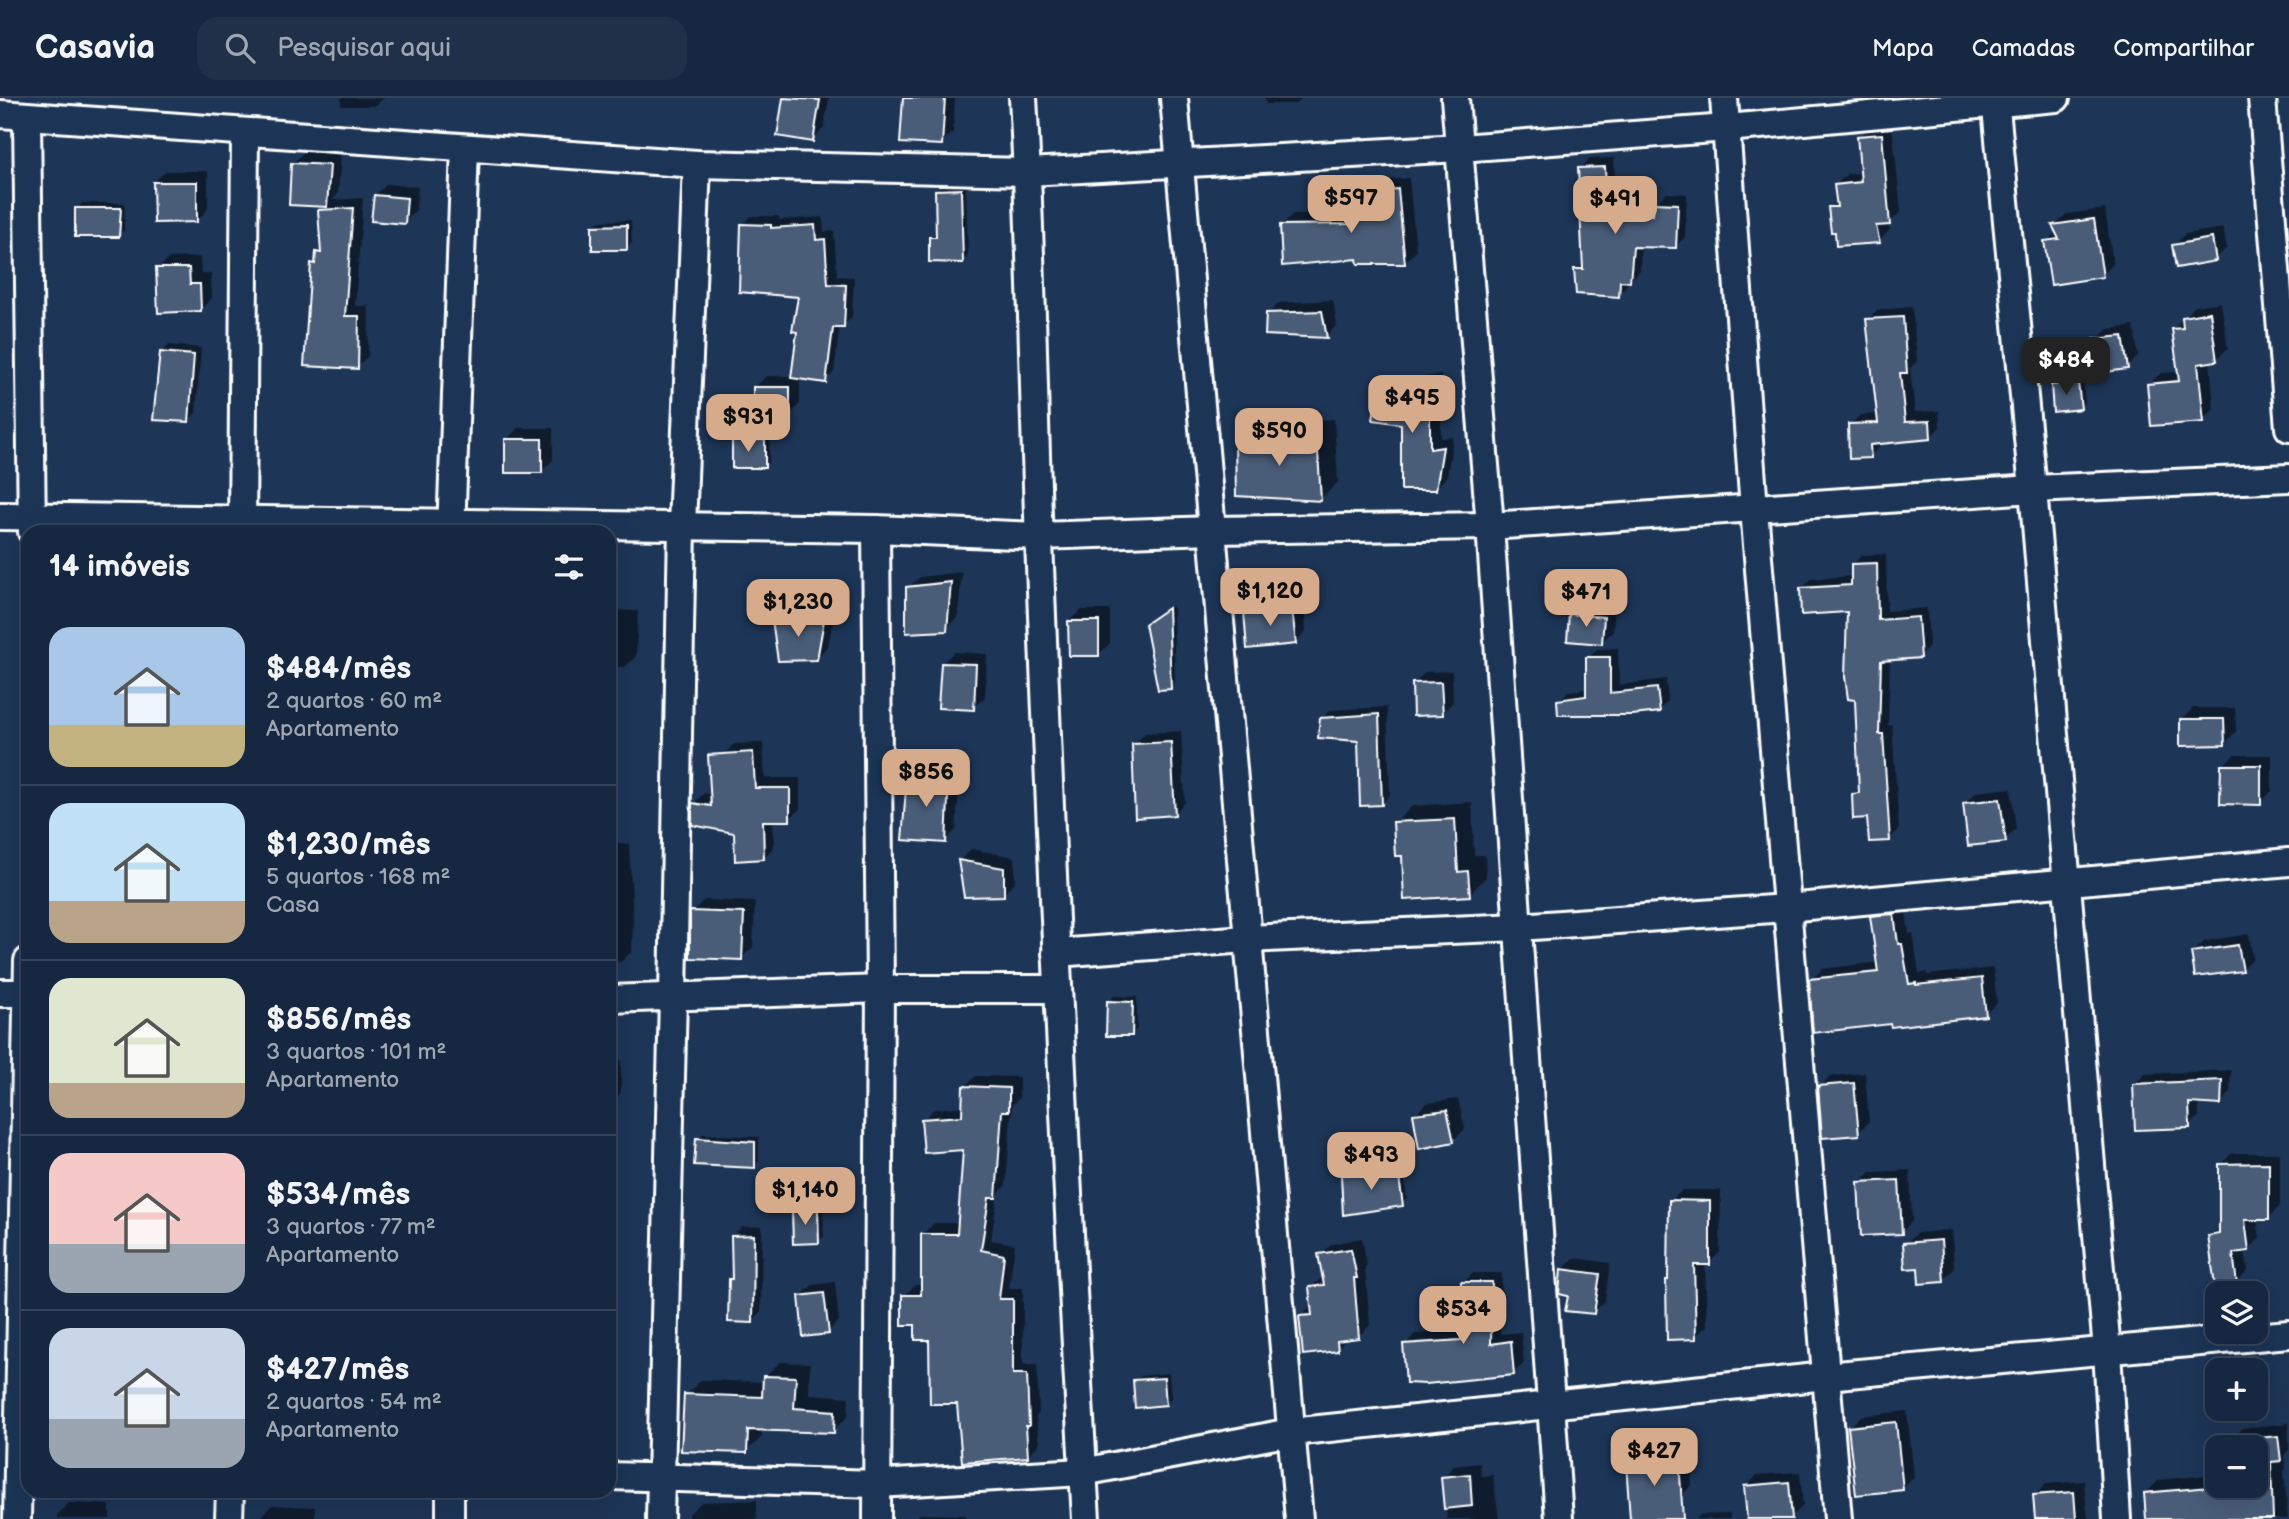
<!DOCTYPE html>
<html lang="pt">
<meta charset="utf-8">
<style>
:root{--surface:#162841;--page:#1f3048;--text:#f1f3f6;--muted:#9ea6b1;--line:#35445a;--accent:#d6ab8b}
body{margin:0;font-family:"Balsamiq Sans",sans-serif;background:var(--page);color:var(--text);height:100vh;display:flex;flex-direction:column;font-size:26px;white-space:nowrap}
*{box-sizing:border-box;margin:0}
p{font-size:23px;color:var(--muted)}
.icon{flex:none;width:38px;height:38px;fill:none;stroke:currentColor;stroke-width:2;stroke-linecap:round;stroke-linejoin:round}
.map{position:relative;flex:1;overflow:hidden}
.sheet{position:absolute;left:21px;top:427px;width:595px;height:973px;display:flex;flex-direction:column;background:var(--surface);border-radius:21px;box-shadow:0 7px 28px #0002,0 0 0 2px var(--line)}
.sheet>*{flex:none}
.controls{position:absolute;left:2205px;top:1183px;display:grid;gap:14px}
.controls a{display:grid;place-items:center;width:63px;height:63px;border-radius:14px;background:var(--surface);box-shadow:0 7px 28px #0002,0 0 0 2px var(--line);font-size:35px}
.price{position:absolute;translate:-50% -60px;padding:0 16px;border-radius:14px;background:var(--accent);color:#111;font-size:23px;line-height:46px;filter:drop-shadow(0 2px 4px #0008)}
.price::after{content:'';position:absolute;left:50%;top:42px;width:21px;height:16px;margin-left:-10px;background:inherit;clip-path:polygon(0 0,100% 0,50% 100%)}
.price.current{background:#222;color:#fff}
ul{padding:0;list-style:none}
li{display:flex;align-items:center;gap:21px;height:175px;padding:0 28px}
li+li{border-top:2px solid var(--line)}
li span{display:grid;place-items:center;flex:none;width:196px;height:140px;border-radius:21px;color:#555}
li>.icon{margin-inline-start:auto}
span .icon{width:84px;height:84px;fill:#fffc;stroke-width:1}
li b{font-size:30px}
h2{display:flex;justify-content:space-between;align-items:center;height:84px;padding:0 28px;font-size:30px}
header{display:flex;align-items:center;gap:42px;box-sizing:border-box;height:98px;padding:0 35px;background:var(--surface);border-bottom:2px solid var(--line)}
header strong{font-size:33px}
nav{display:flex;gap:38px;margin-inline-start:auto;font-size:24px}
.search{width:490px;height:63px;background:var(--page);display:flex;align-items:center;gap:18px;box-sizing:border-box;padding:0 24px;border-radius:21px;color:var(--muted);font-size:26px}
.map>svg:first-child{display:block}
.shadow{fill:#0007}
.building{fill:#4a5d79;stroke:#fff;stroke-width:2}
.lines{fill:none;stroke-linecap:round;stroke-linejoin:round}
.minor-casing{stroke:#fff;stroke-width:32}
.minor{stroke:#1d3557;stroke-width:26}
</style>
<header>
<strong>Casavia</strong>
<div class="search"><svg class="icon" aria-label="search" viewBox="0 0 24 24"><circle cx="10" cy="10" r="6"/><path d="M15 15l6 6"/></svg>Pesquisar aqui</div>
<nav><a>Mapa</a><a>Camadas</a><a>Compartilhar</a></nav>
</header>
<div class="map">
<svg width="2289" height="1421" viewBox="0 0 2289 1421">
<rect width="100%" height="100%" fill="#1d3557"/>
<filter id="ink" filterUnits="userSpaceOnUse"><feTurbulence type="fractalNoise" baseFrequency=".0143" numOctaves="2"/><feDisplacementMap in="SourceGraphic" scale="14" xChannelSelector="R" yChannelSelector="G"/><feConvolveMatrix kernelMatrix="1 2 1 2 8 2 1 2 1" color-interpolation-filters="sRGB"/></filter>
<g filter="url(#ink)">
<g class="shadow">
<path d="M341,0H384L375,8H341Z"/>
<path d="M785,0H829L824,30L812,42L779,36Z"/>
<path d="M905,0H955L953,34L941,45Z"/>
<path d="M1265,0H1302L1296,6H1266Z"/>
<path d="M1892,26L1901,114L1888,126L1890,132L1879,143L1836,132L1830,110L1838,102L1836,87L1847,76L1862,75L1859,39L1870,28Z"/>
<path d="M304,54L341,56L338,96L332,102L363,100L355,208H369L368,258L357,269L312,166L322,151L320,113L326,107L293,65Z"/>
<path d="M1614,60L1616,105L1656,107L1666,95L1687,96L1685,139L1675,149L1641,147L1640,172L1618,197L1576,172L1585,164L1580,71L1590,61Z"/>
<path d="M166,73H208V111L197,123L154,84Z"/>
<path d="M1409,80L1416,153L1405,164L1359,159L1282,127L1293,116L1354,115L1351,96L1363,84Z"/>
<path d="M387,86L418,89L416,112L404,124L375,97Z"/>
<path d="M942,87H966L968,158L962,163L930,139L938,134L937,93Z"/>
<path d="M82,105H125L124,132L119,137L77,111Z"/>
<path d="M2105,111L2113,166L2102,177L2046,144L2057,133L2055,127L2066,116Z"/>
<path d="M751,118H779V122L823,119L824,134L834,133L837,178L854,179L852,219L843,228H840L834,274L825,283L800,280V306L789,318L755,289L766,278H793L799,232L800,197L742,127Z"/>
<path d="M631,122L632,145L626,150L593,128L599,123Z"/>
<path d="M2223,130L2227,150L2215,161L2174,148L2185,136Z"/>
<path d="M200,159L201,175H211L212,200L200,212L158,171L169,160Z"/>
<path d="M1333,202L1337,227L1326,238L1268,216L1279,205Z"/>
<path d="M2221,204L2228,250L2217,261L2210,262L2214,311L2203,322L2149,286L2161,275L2180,274L2173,232L2184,219L2195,208Z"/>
<path d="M1912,209L1917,263L1910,270L1915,314L1939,313L1940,329L1930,339L1880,345V348L1870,358L1850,327L1860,317L1878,316L1868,222L1878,212Z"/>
<path d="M2134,228L2138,258L2127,270L2096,242L2108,231Z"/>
<path d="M169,247L201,250L196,315L189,322L161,255Z"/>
<path d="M1441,277V340L1453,339L1447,378L1436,390L1403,324L1379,295L1391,283Z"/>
<path d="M2083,280L2085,304L2080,309L2052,287L2058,282Z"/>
<path d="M1334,321L1338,384L1320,402L1236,344L1254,327Z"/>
<path d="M518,330H553V362L541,374L506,342Z"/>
<path d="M739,337H770L769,363L764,368L733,343Z"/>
<path d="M1886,456L1887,513L1927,510L1929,548L1920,558L1890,561L1888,627H1892L1899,731L1889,741L1869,718L1853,696L1860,689L1857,600L1849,512L1802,490L1811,481L1853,478L1852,467L1862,457Z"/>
<path d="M962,474L958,519L946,531L908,490L920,479Z"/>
<path d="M1303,500L1306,533L1295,545L1245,515L1257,504Z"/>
<path d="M1582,506L1615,508L1613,533L1601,545L1571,517Z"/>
<path d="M1173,507L1175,584L1170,589L1147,527Z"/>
<path d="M785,511H835L828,548L816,560L774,522Z"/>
<path d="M609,512L638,513L636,558L625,569H609Z"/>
<path d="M1081,512H1110V545L1099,556L1069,523Z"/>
<path d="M1618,550L1619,587L1666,581L1668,603L1659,612L1559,603L1568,593L1588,591V560L1597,551Z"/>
<path d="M954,554L987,556L985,599L973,610L942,565Z"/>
<path d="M1452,573L1453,604L1442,616L1414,586L1425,574Z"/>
<path d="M1387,609L1390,697L1381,706L1359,642L1321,621L1330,612Z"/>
<path d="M2193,610H2235L2236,634L2224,646L2181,622Z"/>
<path d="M1181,633L1185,704L1174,716L1133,647L1145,635Z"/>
<path d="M763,645L765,680H800V711L789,721H773L774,749L763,760L736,734L694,725V705L704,695L712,697L724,657L734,646Z"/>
<path d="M2234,657H2272V693L2260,705L2222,668Z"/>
<path d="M920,667L960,670L956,732L945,743L909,678Z"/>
<path d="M2011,690L2016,731L2005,742L1965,706L1976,694Z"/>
<path d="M1472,704L1474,757H1485L1486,779L1469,797L1404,756L1395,725L1412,708Z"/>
<path d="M609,744L629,746L633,822L632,853L621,864H609Z"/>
<path d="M971,751L1015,759V784L1003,796L966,798L960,762Z"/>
<path d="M704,802L755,804L753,849L742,860L692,814Z"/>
<path d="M1905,805L1909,836L1913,835L1919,876L1927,874V877L1993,870L1997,905L1985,916L1891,924L1811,882L1822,871L1879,864L1871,819L1883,807Z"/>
<path d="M2249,836L2253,860L2242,872L2193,854L2205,843Z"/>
<path d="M1114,898L1137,899V931L1131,936L1109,904Z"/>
<path d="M609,962H621V995L609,1006Z"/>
<path d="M2231,972L2230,995L2220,1005L2199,1004V1018L2189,1028L2134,987L2145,976Z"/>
<path d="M1865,975L1869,1024L1858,1035L1820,989L1831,978Z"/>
<path d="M976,978L1019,979V1000L1012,1007L1006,1087L998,1096L991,1142L1015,1146L1009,1190H1023V1266H1037L1039,1315L1036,1318L1039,1346L1028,1358L958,1305L931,1240L916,1225L904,1198L915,1187H922V1137L934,1125H960L965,1050L923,1022L934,1011L964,1008V989Z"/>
<path d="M1458,1001L1465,1031L1454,1042L1415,1017L1426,1005Z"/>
<path d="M703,1036L759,1039V1063L754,1069L698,1041Z"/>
<path d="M2232,1055H2280V1108L2268,1120H2257L2260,1140L2248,1152H2245L2248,1173L2236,1184L2210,1138L2221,1128V1066Z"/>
<path d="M1403,1068L1407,1101L1402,1106L1343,1077L1348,1072Z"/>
<path d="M1910,1072L1912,1123L1901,1135L1859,1085L1871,1074Z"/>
<path d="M1682,1092H1721L1720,1154L1709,1165H1705L1707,1228L1695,1239L1670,1181L1671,1103Z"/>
<path d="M799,1108H823L824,1138L818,1144L794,1113Z"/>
<path d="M762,1128L761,1214L752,1223L731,1182L734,1178L732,1138L742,1129Z"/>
<path d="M1952,1132L1954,1171L1943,1182L1905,1146L1917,1135Z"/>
<path d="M1362,1140L1367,1167L1365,1169L1370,1227L1359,1238L1349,1239L1337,1251L1301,1219L1312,1207L1311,1189L1324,1178L1320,1157L1332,1146Z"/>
<path d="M1574,1160L1610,1165L1605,1203L1593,1214L1570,1196L1563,1171Z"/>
<path d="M1473,1175H1502L1500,1236L1521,1234L1524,1265L1514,1275L1405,1247L1415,1236L1463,1233V1185Z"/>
<path d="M835,1184L839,1223L828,1234L801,1198L812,1187Z"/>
<path d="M780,1264L810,1265L809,1296L849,1299L848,1318L833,1333L762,1331V1339L746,1354L686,1297L701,1282L764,1284L765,1279Z"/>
<path d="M1169,1275L1171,1300L1166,1306L1135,1283L1140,1278Z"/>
<path d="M1907,1313L1914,1379L1903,1390L1850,1329L1861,1318Z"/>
<path d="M2289,1325V1352L2285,1356L2286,1371L2284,1374L2288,1421H2148L2145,1396L2159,1382L2217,1376V1388H2256V1349H2229V1344L2243,1330Z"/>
<path d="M1671,1343L1672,1354L1690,1353L1692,1387L1681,1398L1630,1402L1627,1365L1650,1345Z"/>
<path d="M1480,1365L1481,1378L1493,1377L1499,1421H1447L1443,1379L1454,1368Z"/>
<path d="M1800,1374L1803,1408L1791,1419L1749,1421L1746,1389L1757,1377Z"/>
<path d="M2084,1383L2088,1421H2037L2034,1398L2046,1386Z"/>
<path d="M757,1402V1421H689V1416L701,1404Z"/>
<path d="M69,1405L110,1407V1421H57V1417Z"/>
<path d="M272,1407L315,1409V1421H261L262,1418Z"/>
<path d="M920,1416L966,1417V1421H915Z"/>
<path d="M1730,1416V1421H1696L1700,1417Z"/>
</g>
<g class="building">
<path d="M783,0L820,2L813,44L777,38Z"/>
<path d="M903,0H945L942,47L900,45Z"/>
<path d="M1882,36L1890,127L1876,128L1880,145L1836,148L1835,134H1831L1828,109H1837L1834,87L1861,84L1857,38Z"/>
<path d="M291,65L330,67L327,109L289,107Z"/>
<path d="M1605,69L1607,114L1653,117L1654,105L1678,106L1676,150L1633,149L1630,184L1620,183L1619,199L1576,196L1574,171H1583L1578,70Z"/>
<path d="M153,84H197V124L154,125Z"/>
<path d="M961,91L963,165L929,164V139H936L935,92Z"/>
<path d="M1398,91L1405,166H1358L1357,161L1282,168L1280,127L1353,126L1349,95Z"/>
<path d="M374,97L407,100L405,126L371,123Z"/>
<path d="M75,110H121L119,139H75Z"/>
<path d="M353,110L345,218H359L358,271L304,268L311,165L315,166L316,154L321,155L318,112Z"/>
<path d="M2094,121L2103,179L2051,187L2044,143L2059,141L2052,127Z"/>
<path d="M741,126L771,127V130L815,127L816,142L825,141L828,186L846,187L844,230H833L826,285L791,280L797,234L792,233L798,199L739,194Z"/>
<path d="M627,127V152H592V128Z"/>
<path d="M2212,140L2216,163L2176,170L2172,147Z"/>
<path d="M156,170H189L190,186H200L201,213L158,215Z"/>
<path d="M1322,213L1327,240L1265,237L1266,215Z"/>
<path d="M2210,214L2217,263L2198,266L2204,324L2151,328L2147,286L2179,283L2172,231L2183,230L2182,219Z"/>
<path d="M1903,219L1907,275H1900L1905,324L1930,323L1931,341L1870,347L1871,360L1849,361L1848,326L1878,325L1866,221Z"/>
<path d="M2123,238L2128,271L2098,275L2094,241Z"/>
<path d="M160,254L194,257L189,324L153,322Z"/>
<path d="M2078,284L2081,311L2053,314L2051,287Z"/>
<path d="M1430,288V351L1443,349L1436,392H1401V326L1373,322L1377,294Z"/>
<rect x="753" y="289" width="37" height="31"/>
<path d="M1317,337L1321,403L1236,398L1235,343Z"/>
<rect x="505" y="341" width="37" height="34"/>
<rect x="732" y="342" width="33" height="28"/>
<path d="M1877,465L1878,522L1918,519L1921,560L1881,563L1879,636H1883L1890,743L1869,744L1867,720L1853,721L1852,696L1859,695L1855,602L1848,601L1845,579L1847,514L1801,517L1800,490L1851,487V466Z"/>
<path d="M951,484L947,533L906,535V489Z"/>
<path d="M1168,510L1171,591L1158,592L1145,526Z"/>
<path d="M1292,510L1296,546L1247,551L1244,514Z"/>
<path d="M1569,516L1604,519L1602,546L1567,543Z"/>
<path d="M772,522H824L817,562L778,563Z"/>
<path d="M1068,523H1099V558H1069Z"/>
<path d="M1586,559H1610V595L1657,590L1660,614L1632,617H1558L1557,602L1586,598Z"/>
<path d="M941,565L976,566L974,612L938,610Z"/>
<path d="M1441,584L1443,617L1413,618L1412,585Z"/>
<path d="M1379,616L1382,707L1360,708L1358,643L1318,640L1320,620Z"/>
<path d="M2180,621H2224L2225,647L2180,648Z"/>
<path d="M1171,644L1175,717L1135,720L1132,646Z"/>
<path d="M753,654L755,690H790V723H763L764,761L735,763L734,735L692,727V705L711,708L708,657Z"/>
<path d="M2221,667H2261V707L2220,706Z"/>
<path d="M907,677L949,680L946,745L902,742Z"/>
<path d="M2000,701L2006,744L1968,748L1963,705Z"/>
<path d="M1455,721L1458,774L1468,773L1470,798L1404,802L1402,758H1395L1393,724Z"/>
<path d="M958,762L1004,770V798L964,799Z"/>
<path d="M690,813L744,815L742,862L690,860Z"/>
<path d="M1894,816L1898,846H1902L1909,886L1916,885V887L1982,880L1986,918L1891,929L1890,926L1813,935L1809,881L1878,874L1870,818Z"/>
<path d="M2238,847L2243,873L2195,879L2191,854Z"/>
<path d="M1107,903L1133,904L1132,938H1106Z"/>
<path d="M2222,982L2221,1007L2189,1005L2190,1030L2135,1032L2133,986Z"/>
<path d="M1854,985L1859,1037L1822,1040L1818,988Z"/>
<path d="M963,988L1009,990V1013H1002L996,1100H989L981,1152L1004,1157L999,1201H1013V1276H1027L1029,1328H1026L1028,1359L962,1364L957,1306H930L929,1242H915V1227H902V1197H921V1136H957L963,1052L924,1055L921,1021L962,1018Z"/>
<path d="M1447,1012L1454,1044L1419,1051L1413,1016Z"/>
<path d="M696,1040L755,1044V1070L694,1067Z"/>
<path d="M2269,1065V1122H2245L2249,1153L2233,1155L2237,1186L2215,1188L2208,1138L2219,1136V1066Z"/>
<path d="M1398,1072L1403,1108L1343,1117L1341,1077Z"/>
<path d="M1899,1082L1902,1136L1861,1138L1858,1084Z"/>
<path d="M1669,1102L1710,1103V1167H1694L1696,1241L1667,1242L1666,1182H1668Z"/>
<path d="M792,1112H818L819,1145L793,1146Z"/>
<path d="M754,1137L753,1225L728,1224L729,1181H732L731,1138Z"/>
<path d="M1941,1142L1944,1184L1919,1186L1918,1170L1905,1171L1903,1145Z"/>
<path d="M1351,1151L1357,1180H1354L1359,1240L1337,1243L1338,1253L1303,1257L1299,1218L1312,1217L1309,1189L1324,1187L1318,1156Z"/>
<path d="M1561,1171L1600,1176L1594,1216L1565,1213L1568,1198L1559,1196Z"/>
<path d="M1461,1184H1492L1491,1246L1511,1243L1514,1277L1426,1286L1406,1285L1403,1246L1461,1242Z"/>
<path d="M824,1195L829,1236L803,1239L799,1198Z"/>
<path d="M763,1278L796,1279L794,1310L835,1313L834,1335L748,1332L747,1355L681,1353L684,1296L762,1299Z"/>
<path d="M1164,1280L1166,1307L1135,1310L1133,1282Z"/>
<path d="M1896,1324L1903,1392L1856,1397L1848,1329Z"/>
<path d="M2278,1338L2281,1363L2271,1364L2273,1421H2146L2144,1395L2221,1388H2256V1349H2227V1343Z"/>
<path d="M1661,1354V1365L1679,1363L1683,1421H1630L1626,1365L1637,1367L1636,1356Z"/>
<path d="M1470,1376L1472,1408L1444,1411L1441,1379Z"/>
<path d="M1789,1384L1792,1421H1747L1744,1388Z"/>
<path d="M2074,1394L2076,1421H2035L2033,1397Z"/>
</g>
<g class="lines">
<g class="minor-casing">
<g id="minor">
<path d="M1023,0C1032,147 1033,295 1039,443C1052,769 1066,1095 1086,1421"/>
<path d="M1174,0L1299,1421"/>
<path d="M1455,0L1490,428L1559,1421"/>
<path d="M1724,0L1754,411L1838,1421"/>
<path d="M1995,0L2033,391L2107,1253L2117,1421"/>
<path d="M2262,0L2289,330"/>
<path d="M0,16L697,66L1028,74L1460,50L1727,30L2056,0"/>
<path d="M27,19L32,434"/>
<path d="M0,418L876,431L1039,438L1212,432L1490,428L2033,391L2289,380"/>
<path d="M876,431L880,891L877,1421"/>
<path d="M242,434L245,35"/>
<path d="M451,434L465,50"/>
<path d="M1056,855L1247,841L1519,829L1786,810L2289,764"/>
<path d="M0,895H28"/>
<path d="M609,901L880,891H1058"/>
<path d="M609,1378L878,1386L1083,1374L1291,1334L1826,1278L2289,1236"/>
<path d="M17,1421L28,863"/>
<path d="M229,1421L230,1393"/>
<path d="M450,1421V1393"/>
<path d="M660,1421L673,899L682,428L697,66"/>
</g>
</g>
<use href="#minor" class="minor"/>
</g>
</g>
</svg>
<div class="controls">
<a><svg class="icon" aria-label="layers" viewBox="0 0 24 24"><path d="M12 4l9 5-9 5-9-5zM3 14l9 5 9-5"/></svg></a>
<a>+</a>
<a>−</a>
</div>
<b class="price" style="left:1351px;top:137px">$597</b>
<b class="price" style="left:1615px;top:138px">$491</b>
<b class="price current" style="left:2066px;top:299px">$484</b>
<b class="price" style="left:1412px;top:337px">$495</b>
<b class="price" style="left:748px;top:356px">$931</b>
<b class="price" style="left:1279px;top:370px">$590</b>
<b class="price" style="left:1270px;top:530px">$1,120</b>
<b class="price" style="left:1586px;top:531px">$471</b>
<b class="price" style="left:798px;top:541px">$1,230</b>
<b class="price" style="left:926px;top:711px">$856</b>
<b class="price" style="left:1371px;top:1094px">$493</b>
<b class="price" style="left:805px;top:1129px">$1,140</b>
<b class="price" style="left:1463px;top:1248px">$534</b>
<b class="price" style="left:1654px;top:1390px">$427</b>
<section class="sheet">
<h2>14 imóveis<svg class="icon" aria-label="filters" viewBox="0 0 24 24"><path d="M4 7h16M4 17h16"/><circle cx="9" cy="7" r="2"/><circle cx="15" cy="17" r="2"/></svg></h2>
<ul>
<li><span style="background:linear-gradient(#a9c7e8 70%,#c2b280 0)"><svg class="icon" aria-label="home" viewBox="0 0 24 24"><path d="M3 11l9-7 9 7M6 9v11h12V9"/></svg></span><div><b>$484/mês</b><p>2 quartos · 60 m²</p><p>Apartamento</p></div></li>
<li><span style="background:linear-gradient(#bfe0f5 70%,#b9a48a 0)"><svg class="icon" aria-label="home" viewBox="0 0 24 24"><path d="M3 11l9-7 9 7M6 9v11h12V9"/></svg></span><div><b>$1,230/mês</b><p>5 quartos · 168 m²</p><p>Casa</p></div></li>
<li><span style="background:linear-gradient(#dfe7d0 75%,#b9a48a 0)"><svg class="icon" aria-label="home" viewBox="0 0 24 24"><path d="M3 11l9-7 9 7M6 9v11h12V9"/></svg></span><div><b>$856/mês</b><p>3 quartos · 101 m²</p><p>Apartamento</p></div></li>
<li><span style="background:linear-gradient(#f6c9c9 65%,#9aa5b1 0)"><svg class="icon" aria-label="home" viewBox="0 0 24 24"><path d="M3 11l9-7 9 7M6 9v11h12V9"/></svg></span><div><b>$534/mês</b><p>3 quartos · 77 m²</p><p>Apartamento</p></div></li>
<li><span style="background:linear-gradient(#c9d6e8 65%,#9aa5b1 0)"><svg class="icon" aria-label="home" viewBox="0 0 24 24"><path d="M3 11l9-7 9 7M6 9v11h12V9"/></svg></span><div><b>$427/mês</b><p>2 quartos · 54 m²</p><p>Apartamento</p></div></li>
</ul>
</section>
</div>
